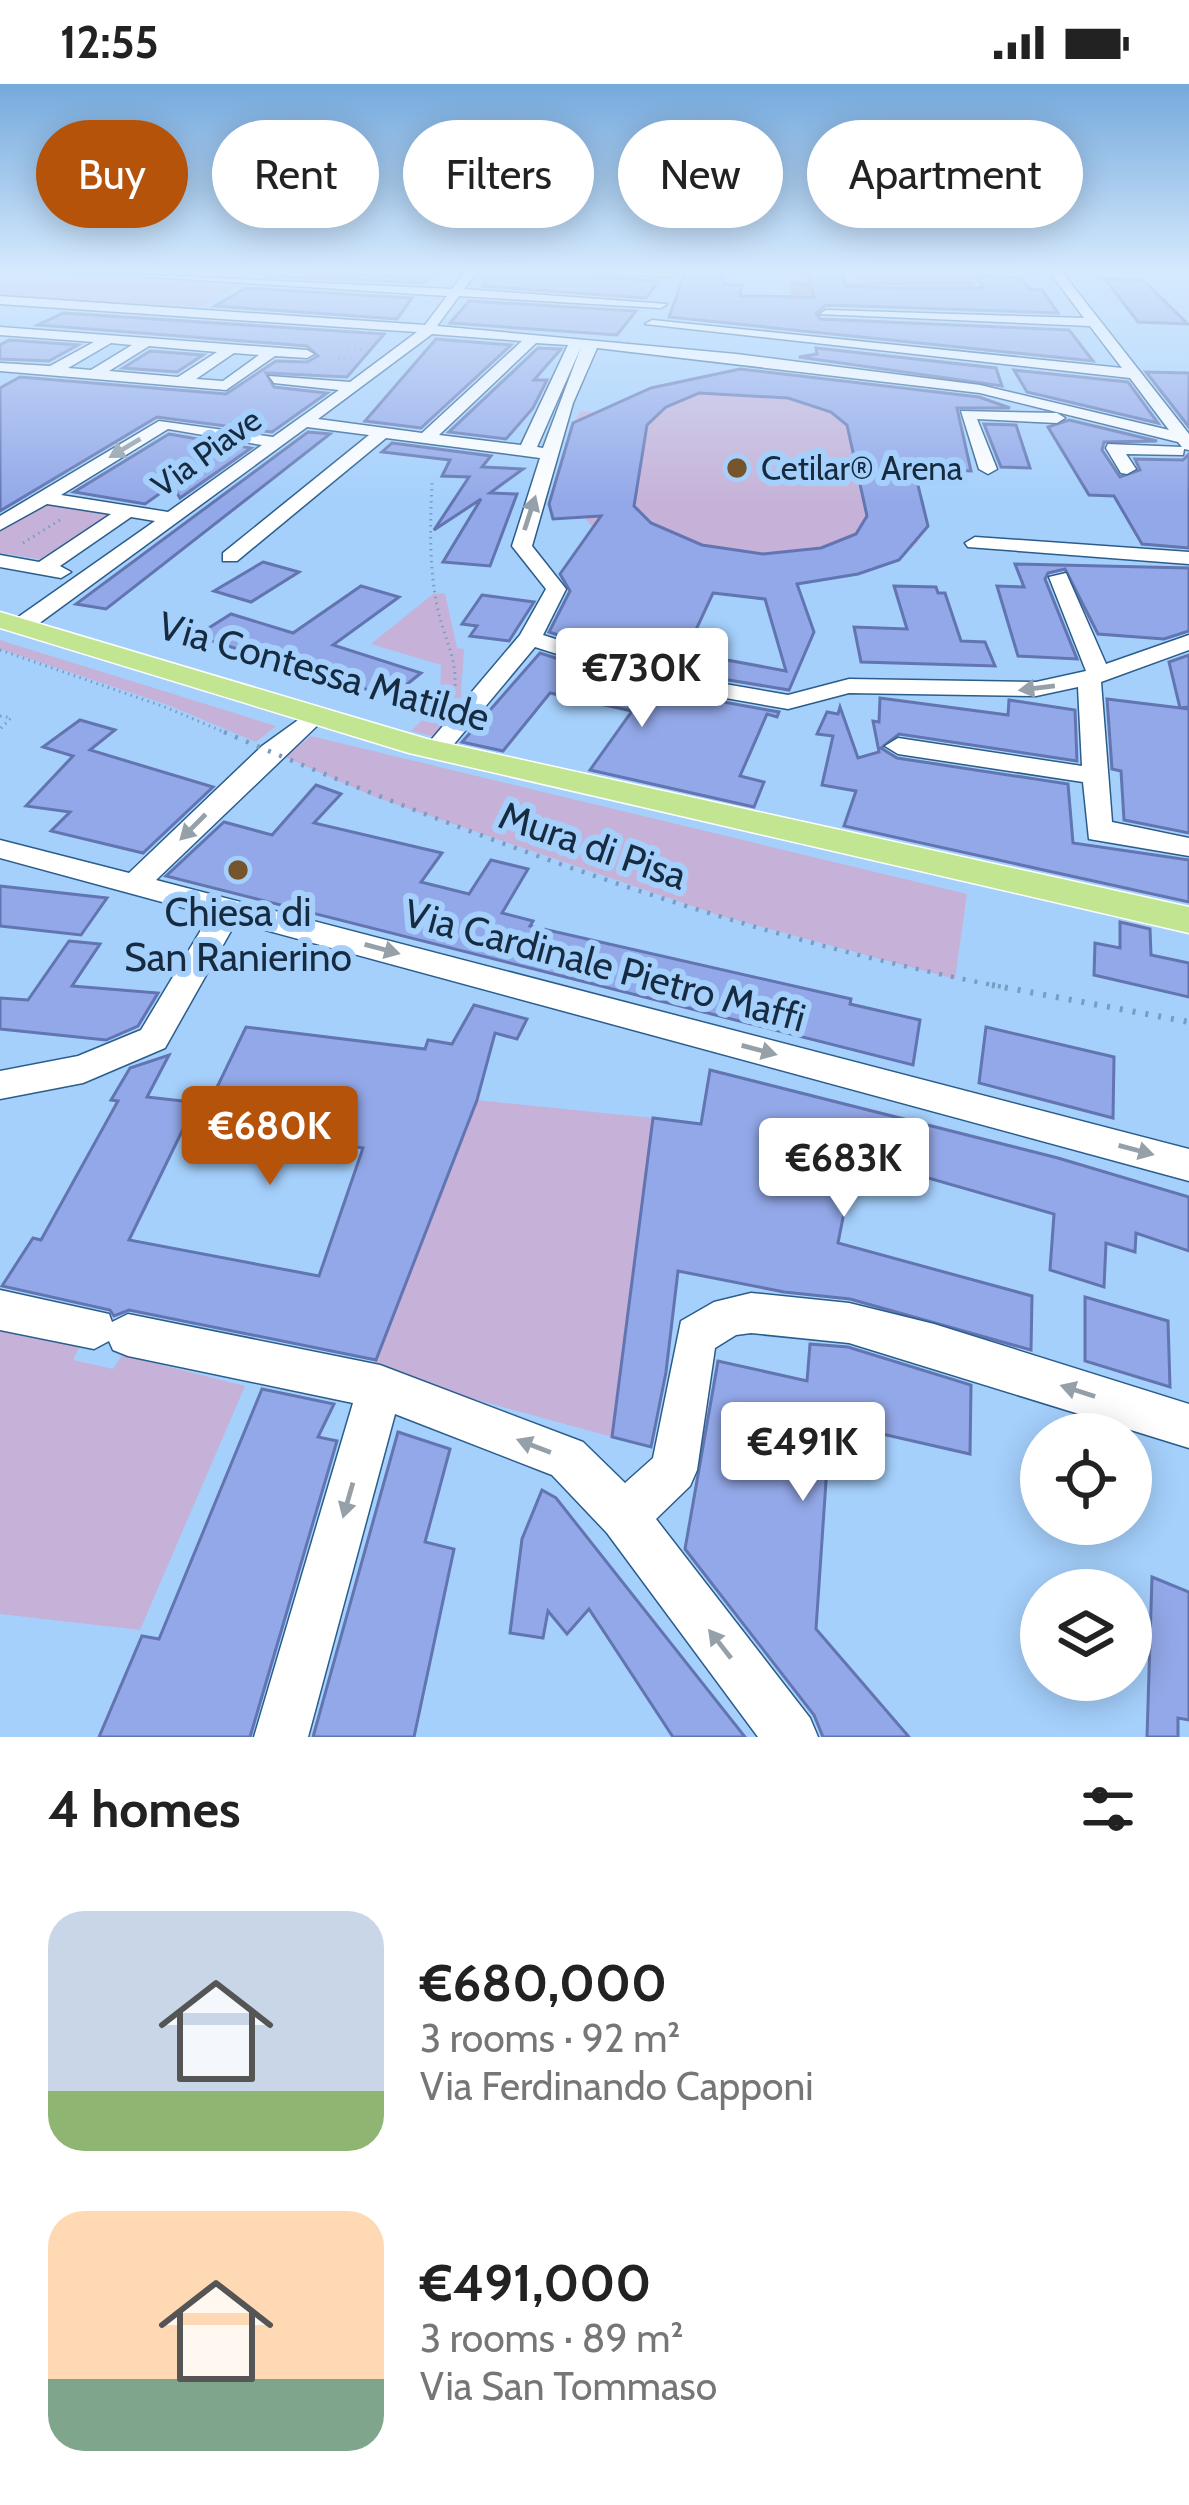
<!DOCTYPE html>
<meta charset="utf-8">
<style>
:root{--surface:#fff;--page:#f2f2f2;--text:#222;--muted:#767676;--accent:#b45309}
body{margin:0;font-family:Cabin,sans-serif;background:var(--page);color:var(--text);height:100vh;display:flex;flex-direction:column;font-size:45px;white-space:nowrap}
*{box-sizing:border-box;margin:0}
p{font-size:39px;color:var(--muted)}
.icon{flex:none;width:66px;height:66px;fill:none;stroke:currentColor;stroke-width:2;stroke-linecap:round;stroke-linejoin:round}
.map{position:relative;height:1653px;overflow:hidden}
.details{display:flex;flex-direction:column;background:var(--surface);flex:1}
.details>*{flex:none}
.guide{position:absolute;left:36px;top:36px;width:1119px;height:108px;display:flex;gap:24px}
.controls{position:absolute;left:1020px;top:1329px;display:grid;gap:24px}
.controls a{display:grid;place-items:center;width:132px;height:132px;border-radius:50%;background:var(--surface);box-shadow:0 6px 30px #0003;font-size:60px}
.price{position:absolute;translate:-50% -102px;padding:0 27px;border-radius:12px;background:#fff;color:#222;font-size:39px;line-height:78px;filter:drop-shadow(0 3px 6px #0008)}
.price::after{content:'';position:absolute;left:50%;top:72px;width:36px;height:27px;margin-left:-18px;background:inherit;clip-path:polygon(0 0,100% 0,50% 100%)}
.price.selected{background:var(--accent);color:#fff}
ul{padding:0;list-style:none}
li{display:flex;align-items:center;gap:36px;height:300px;padding:0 48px}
li span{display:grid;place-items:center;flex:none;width:336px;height:240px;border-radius:36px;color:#555}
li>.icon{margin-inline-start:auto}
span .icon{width:144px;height:144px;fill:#fffc;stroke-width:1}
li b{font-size:51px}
h2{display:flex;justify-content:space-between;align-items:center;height:144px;padding:0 48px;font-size:51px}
.tag{padding:0 42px;border-radius:54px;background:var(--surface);box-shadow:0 6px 30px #0003;font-size:42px;line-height:108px}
.tag.selected{background:var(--accent);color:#fff}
.status{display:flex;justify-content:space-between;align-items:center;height:84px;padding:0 60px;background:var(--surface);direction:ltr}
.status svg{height:33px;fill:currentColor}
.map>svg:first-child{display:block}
.green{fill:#c6b2d8}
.forest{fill:#a98ac3}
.building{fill:#93a8e8;stroke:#6275b1;stroke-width:3;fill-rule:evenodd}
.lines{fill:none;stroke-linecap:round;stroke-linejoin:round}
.minor-casing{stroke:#2a5d8c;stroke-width:3}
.major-casing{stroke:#fff;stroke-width:3}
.path{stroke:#799dc2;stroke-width:3;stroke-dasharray:1.5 4.5;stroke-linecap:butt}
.minor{fill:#fff;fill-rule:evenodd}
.major{fill:#c1e590;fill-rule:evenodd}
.path-bridge-far2{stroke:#799dc2;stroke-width:3;stroke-dasharray:1.5 4.5;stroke-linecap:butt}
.path-bridge-far1{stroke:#799dc2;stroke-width:4.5;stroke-dasharray:3 9;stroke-linecap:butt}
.path-bridge{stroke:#799dc2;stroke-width:6;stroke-dasharray:3 10;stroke-linecap:butt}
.oneway{fill:#96a0a9}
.poi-dot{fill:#76542c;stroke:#a5d0fc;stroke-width:4.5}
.labels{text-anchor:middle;stroke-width:12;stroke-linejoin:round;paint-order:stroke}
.far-street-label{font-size:33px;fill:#162b40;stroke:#a5d0fc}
.far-poi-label{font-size:33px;fill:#162b40;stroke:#a5d0fc;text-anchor:start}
.street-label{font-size:39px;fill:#162b40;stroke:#a5d0fc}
.poi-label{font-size:39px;fill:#162b40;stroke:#a5d0fc}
</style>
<div class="status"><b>12:55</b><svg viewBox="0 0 49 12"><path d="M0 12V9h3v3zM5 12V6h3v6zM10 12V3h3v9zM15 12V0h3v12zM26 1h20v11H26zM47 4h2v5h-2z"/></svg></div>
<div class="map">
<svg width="1189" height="1653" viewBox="0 0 1189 1653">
<rect width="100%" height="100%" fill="#a5d0fc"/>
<g class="green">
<path d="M0,187L239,201L200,224L0,210Z"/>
<path d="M711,295L902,343L927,432L928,442L916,460L894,476L858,491L792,500L596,448L585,434L553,435L550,425L573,339L581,327L606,329C637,303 672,298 711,295Z"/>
<path d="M45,419L115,430L45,476L0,469V446Z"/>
<path d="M445,509L457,564L464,565L460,625L436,653L411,647L440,618L441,581L371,560L433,510Z"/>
<path d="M0,556L19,562L276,642L256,658L168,621L0,565Z"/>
<path d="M311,652L967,810L955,895L721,832L375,713L285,673Z"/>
<path d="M477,1016L653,1034L612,1353L372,1287Z"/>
<path d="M0,1247L80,1262L73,1276L113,1285L122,1271L245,1302L140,1546L0,1530Z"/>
</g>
<path class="forest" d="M860,187H966L976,202L856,201L858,212L791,211L790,197L861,199Z"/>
<g class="building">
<path d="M274,187L395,192L400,187H435L425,199L266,192Z"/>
<path d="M494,187H567L571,191L659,197L646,214L482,202Z"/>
<path d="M686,187H721L724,200L742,201L740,212L814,213L807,187H841L846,202L893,204H983L976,192L1021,194L1029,205L1042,206L1058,229L826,221L816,229L820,235L1069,246L1093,277L669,233Z"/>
<path d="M1105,195L1143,196L1188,240L1138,238Z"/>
<path d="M246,204L412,214L397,235L215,222Z"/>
<path d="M469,217L636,227L617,251L450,239Z"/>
<path d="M63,229L384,250L347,293L266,289L274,303L327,309L272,348L157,333L0,427V304L20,293L226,310L276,277L307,278L318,272L307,262L38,241Z"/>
<path d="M436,255L511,261L421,344L365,337Z"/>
<path d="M9,256L78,261L49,277L0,275V261Z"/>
<path d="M538,264L561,265L534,296H547L533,324L506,355L449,348Z"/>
<path d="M816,264L996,284L1002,302L799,273L817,270Z"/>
<path d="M150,267L203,271L177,288L123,284Z"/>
<path d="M740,285L979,313L1010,324H957L971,387L914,385L928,442L899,476L858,490L797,500L814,548L789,606L662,585L549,548L570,507L560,490L601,432L553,435L549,420L573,339L651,304ZM699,309L788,314L831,328L847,341L867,432L856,450L821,464L763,470L702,461L651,439L634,422L647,341L666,323ZM713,509L765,515L786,587L711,573L718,556L693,552Z"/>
<path d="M1014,286L1128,298L1158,339L1027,308Z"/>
<path d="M1146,288L1189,289V343Z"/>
<path d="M1069,336L1157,357L1104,358L1102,366L1120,393L1140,386L1135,375L1183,376L1189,370V464L1142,460L1114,412L1089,411L1048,343Z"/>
<path d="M984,340L1016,341L1030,384L1001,383Z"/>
<path d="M308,348L330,350L106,525L76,520Z"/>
<path d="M169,350L251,364L180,414L172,401L145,420L74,408Z"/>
<path d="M392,359L491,372L482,383L523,385L490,409L517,410L490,482L443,478L481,415L434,446L469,393L442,392L450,376L382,368Z"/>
<path d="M263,478L299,488L251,518L214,507Z"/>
<path d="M1015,480L1189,484V547L1164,555L1098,550L1065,485L1048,489L1045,495L1077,575L1018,572L997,502L1024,503Z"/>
<path d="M361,502L399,513L333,561L421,589L391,613L196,552L231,530L293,549Z"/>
<path d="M894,502L936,503L938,509H945L961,557L985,558L995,582L861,578L854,543L907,545Z"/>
<path d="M482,511L534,518L509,557L470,552L477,542L462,540Z"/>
<path d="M540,569L656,606L779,628L777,633L767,630L740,692L764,698L754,723L590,686L632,627L550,609L503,667L462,658Z"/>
<path d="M1189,571V623L1180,624L1169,578Z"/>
<path d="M880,614L1008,631L1009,616L1075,626L1077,677L899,650L881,664L897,674L1068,700L1073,759L1189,776V818L844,742L856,707L822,701L833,652L817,650L827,628L838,630L840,623L858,674L879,668L873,637L879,638Z"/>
<path d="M1107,615L1189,625V749L1124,736L1121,687L1112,685Z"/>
<path d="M80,636L115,646L90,666L213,703L143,769L51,747L70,728L26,722L73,672L43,663Z"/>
<path d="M316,701L341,710L314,739L442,769L421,798L469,810L491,776L528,785L502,829L533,837L530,842L851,915L850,920L920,936L913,981L166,792L224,738L272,751Z"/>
<path d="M0,802L107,814L81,851L0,842Z"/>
<path d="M1120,838L1150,845L1151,871L1189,879V913L1094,891L1095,859L1120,864Z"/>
<path d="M69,857L100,860L72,902L158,909L138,942L106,956L0,945V914L28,916Z"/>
<path d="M474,921L527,935L517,955L495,949L477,1016L376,1276L129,1226L114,1232L110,1226L2,1202L33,1154L41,1156L118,1017L111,1016L130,984L169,971L147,1013L209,1020L246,943L425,965L428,956L452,960ZM186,1039L363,1064L319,1192L129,1156Z"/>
<path d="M986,943L1114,973L1113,1034L979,999Z"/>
<path d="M710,986L1058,1074L1189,1113V1167L1136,1149L1135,1168L1106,1159L1104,1203L1050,1186L1054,1130L855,1073L838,1159L1032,1212L1031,1266L850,1215L784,1208L678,1187L666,1288L651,1363L612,1353L653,1034L701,1040Z"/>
<path d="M1085,1213L1168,1237L1170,1303L1085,1277Z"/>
<path d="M810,1260L848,1263L971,1301L970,1370L830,1338L816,1545L909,1653H823L814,1631L685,1465L718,1277L807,1297Z"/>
<path d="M262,1305L334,1320L318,1353L337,1357L250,1653H99L142,1552L159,1555Z"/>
<path d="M398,1348L450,1365L425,1458L454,1465L414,1653H313Z"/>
<path d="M542,1406L556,1414L745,1653H673L589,1525L567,1550L548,1527L543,1554L510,1549L522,1455Z"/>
<path d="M1152,1493L1189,1508V1636L1178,1634V1653H1147Z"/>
</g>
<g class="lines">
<g class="minor-casing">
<g id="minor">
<path d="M60,187L452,205L466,187H478L464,205L667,220L661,224L459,212L437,242L736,270L980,301L1169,346L1130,294L645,240L652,236L1122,284L1090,242L820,230L826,226L1084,234L1049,187H1061L1189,350V366L1184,365L1183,371L1126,370L1136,385L1127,390L1121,389L1106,364L1108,360L1182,363L1178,358L980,309L597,264L573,319L532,462L566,505L543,551L661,589L788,611L849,595L1036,598L1086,587L1049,493L1066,489L1106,580L1189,551V566L1101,598L1112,738L1189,754V772L1089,755L1083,698L898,670L885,662L898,654L1082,682L1078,603L1036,612L849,609L788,625L657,602L535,563L444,672H426L422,667L426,662L520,551L546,505L512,462L540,374L386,354L237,477H223V469L369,351L307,343L30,546H14V536L155,437L131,433L60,482L71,488L61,494L0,483V471L39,478L111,430L47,420L0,446V432L159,337L273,353L339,306L274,299L269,292L350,298L417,248L0,220V212L425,241L447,212ZM432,250L522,257L422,349L318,335ZM536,259L568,261L521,361L439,351ZM581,263L543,364L537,363ZM168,345L262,361L168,428L61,411Z"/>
<path d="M571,187H672L677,190L671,193Z"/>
<path d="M0,243L307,266L314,270L307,274L275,272L226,306L0,287V279L50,282L94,258L0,251ZM111,259L132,261L91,286L68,284ZM149,262L217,268L178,293L109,287ZM234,269L259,271L223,297L196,295Z"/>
<path d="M961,327L1057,329L1065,334L1057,339L977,335L997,385L988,390L979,385Z"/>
<path d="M975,453L1189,468V480L968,463L965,459Z"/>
<path d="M312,626L324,633L321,638L156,796L1189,1065V1097L236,838L165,964L83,999L0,1015V987L78,972L141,946L210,831L0,774V756L129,789L262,662Z"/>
<path d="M0,1206L109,1230L112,1238L128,1230L380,1281L583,1358L625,1399L653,1374L681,1237L714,1218L751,1209L849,1219L934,1240L1189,1320V1364L849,1259L751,1249L736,1251L715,1264L697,1386L690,1402L656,1435L810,1634L818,1653H758L607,1449L552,1391L395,1330L308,1653H254L353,1319L128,1272L113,1266L109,1257L94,1265L0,1246Z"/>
</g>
</g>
<g class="major-casing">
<path id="major" d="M0,528L427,655L1189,823V849L409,669L0,544Z"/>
</g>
<g class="path">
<path d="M348,265L365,266"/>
<path d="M338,274L354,275"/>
<path d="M432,399C430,440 429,481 437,522C443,552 457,573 455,603"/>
<path d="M23,459L60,436"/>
<path d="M0,632L11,634L0,645"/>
</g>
<use href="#minor" class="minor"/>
<use href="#major" class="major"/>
<path class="path-bridge-far2" d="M0,566L165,623L231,651"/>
<path class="path-bridge-far1" d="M224,648C472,754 743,854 1008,904"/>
<path class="path-bridge" d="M992,901L1189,938"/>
</g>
<defs><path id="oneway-solid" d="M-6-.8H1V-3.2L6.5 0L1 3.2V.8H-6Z" transform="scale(3)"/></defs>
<g class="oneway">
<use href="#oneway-solid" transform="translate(125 364) rotate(149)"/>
<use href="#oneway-solid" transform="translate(530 429) rotate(-72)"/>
<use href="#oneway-solid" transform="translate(1037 604) rotate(173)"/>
<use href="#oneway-solid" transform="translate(193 743) rotate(135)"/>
<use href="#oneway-solid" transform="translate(382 865) rotate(15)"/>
<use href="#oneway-solid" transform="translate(759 966) rotate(15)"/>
<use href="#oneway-solid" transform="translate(1136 1066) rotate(15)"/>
<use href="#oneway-solid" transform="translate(1078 1307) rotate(-162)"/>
<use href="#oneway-solid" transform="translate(534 1362) rotate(-159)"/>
<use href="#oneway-solid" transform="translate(348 1416) rotate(106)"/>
<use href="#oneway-solid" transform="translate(720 1560) rotate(-128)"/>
</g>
<linearGradient id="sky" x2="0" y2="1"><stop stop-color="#75a9dc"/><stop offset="0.45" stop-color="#d6eafe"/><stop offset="1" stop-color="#d6eafe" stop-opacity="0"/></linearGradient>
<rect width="1189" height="418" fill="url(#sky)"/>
<g class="poi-dot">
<circle cx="737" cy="384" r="12"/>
<circle cx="238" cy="786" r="12"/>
</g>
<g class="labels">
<g class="far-street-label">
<text transform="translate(206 368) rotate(-36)" y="12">Via Piave</text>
</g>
<g class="far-poi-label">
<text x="761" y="396">Cetilar® Arena</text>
</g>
<g class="street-label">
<text transform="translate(324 587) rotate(16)" y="14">Via Contessa Matilde</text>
<text transform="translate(593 761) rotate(19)" y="14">Mura di Pisa</text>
<text transform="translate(605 881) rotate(15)" y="14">Via Cardinale Pietro Maffi</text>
</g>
<g class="poi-label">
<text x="238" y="842">Chiesa di<tspan x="238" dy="45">San Ranierino</tspan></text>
</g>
</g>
</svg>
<div class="controls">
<a><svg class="icon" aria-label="locate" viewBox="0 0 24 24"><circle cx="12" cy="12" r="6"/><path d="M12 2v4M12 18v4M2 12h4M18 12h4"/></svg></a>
<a><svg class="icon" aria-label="layers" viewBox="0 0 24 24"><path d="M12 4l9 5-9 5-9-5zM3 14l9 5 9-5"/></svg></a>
</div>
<b class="price" style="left:642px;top:646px">€730K</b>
<b class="price selected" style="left:270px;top:1104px">€680K</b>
<b class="price" style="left:844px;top:1136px">€683K</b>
<b class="price" style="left:803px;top:1420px">€491K</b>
<div class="guide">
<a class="tag selected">Buy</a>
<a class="tag">Rent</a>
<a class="tag">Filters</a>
<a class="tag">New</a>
<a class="tag">Apartment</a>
</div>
</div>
<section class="details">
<h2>4 homes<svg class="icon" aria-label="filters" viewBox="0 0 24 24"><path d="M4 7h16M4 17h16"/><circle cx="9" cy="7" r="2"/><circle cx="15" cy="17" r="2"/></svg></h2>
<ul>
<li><span style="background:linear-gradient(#c9d6e8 75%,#8fb573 0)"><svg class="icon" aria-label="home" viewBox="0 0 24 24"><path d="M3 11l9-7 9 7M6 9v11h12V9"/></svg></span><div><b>€680,000</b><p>3 rooms · 92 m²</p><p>Via Ferdinando Capponi</p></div></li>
<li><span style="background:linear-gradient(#ffd9b3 70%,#7fa58c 0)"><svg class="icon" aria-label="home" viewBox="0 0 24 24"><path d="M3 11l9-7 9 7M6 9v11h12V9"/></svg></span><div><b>€491,000</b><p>3 rooms · 89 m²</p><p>Via San Tommaso</p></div></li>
</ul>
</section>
